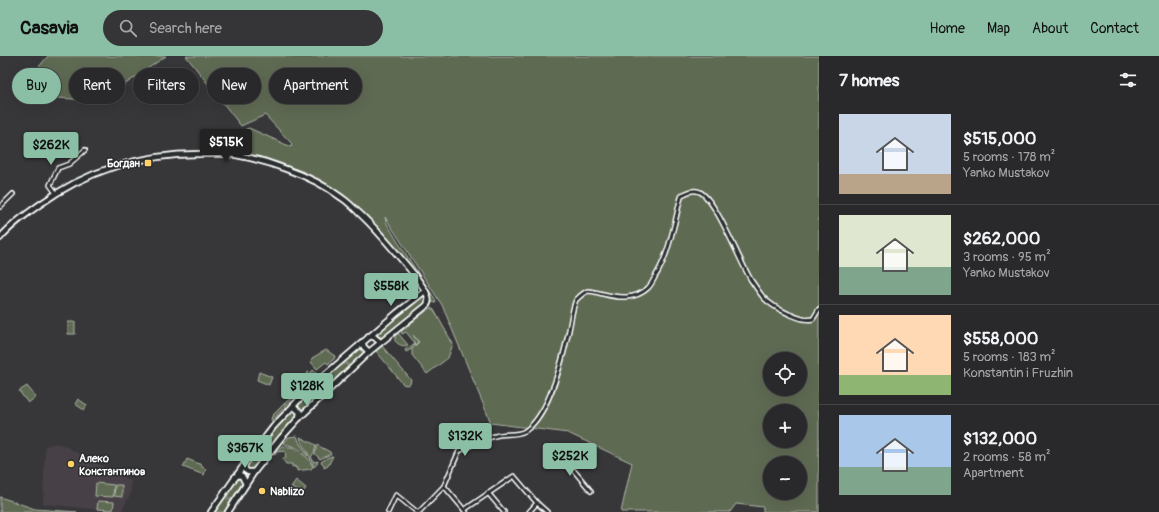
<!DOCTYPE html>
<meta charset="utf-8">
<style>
:root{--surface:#29282b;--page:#353437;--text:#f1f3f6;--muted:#a5a6a9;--line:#454447;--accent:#8abfa5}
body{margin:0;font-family:Pangolin,sans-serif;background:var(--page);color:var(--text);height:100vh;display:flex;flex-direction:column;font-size:15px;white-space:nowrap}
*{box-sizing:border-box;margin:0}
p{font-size:13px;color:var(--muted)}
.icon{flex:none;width:22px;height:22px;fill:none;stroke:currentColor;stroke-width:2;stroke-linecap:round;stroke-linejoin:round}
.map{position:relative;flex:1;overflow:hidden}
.sheet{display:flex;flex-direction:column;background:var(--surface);width:340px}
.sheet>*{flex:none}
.hud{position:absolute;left:12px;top:12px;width:380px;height:36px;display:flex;gap:8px}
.tools{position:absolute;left:763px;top:296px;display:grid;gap:8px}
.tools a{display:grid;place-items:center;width:44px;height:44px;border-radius:50%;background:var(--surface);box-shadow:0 4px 16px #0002,0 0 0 1px var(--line);font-size:20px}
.price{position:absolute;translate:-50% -34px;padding:0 9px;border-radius:4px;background:var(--accent);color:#111;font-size:13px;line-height:26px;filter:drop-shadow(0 1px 2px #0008)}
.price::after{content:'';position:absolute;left:50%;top:24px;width:12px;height:9px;margin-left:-6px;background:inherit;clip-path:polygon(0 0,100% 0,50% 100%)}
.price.active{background:#222;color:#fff}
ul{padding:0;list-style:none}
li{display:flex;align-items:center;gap:12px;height:100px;padding:0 20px}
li+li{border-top:1px solid var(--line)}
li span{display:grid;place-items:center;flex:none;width:112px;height:80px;border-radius:0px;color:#555}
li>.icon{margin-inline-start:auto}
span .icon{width:48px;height:48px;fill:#fffc;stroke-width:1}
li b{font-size:17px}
h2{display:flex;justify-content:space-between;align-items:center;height:48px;padding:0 20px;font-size:17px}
.pill{padding:0 14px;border-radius:18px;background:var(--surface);box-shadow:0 4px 16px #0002,0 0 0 1px var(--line);font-size:14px;line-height:36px}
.pill.active{background:var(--accent);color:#111}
header{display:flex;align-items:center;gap:24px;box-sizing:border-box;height:56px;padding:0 20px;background:var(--accent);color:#111}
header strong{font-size:19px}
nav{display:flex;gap:22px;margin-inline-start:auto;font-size:14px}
.search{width:280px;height:36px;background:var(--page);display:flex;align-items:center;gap:10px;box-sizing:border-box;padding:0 14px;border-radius:22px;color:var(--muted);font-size:15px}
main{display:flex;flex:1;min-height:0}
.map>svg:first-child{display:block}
.built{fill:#474146}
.green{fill:#5e6b52;stroke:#aeb5a8;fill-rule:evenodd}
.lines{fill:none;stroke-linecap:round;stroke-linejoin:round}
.street-casing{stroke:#fff;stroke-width:6}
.secondary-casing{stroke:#fff;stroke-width:8}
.street{stroke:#2a2d2e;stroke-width:3}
.secondary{stroke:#2a2d2e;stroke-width:4.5}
.poi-dot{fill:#ffd166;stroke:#2a2d2e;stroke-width:1.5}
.labels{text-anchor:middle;stroke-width:3;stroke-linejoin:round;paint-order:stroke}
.poi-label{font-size:11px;font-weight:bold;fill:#fff;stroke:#2a2d2e;text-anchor:start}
</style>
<header>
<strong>Casavia</strong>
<div class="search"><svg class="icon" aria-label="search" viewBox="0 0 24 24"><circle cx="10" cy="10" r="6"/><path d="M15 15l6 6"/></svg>Search here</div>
<nav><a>Home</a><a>Map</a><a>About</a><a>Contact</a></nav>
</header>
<main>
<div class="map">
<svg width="819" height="456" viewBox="0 0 819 456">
<rect width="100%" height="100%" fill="#373639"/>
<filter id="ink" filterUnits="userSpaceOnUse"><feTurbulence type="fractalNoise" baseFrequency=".025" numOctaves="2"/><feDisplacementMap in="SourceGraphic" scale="8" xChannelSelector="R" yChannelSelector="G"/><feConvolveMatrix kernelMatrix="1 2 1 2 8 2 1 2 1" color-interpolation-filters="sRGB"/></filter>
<g filter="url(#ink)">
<path class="built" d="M56,387L61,388L131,425V437L121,456L43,448L45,390Z"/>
<g class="green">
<path d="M48,0H166L101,45L15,39Z"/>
<path d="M186,0H819V456H763V451L736,448L730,456H621L632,407L568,377L491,367L442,249L385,161L386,166L398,186L435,243L436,247L432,246L431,242L391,189L371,166L323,127L305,118L266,102L234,97L232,94L246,73L249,72L291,91L292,88L265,59L241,70ZM770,303H800V333H770ZM770,355H800V385H770ZM770,407H800V437H770Z"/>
<path d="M422,239L426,241V246L384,281H381L378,280V275Z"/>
<path d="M431,252L434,254L453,288L448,302L427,318L412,299V293L419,286L413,279L418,286L410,294L406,296L405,294L415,287L406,276L402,278L401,275L406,272H407L406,271L429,253Z"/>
<rect x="68" y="266" width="7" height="12"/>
<path d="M398,277L408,289C403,291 399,289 395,285V279Z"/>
<path d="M382,290L411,324L410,328L406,329L403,328L376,295Z"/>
<path d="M360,291L362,296L365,297L350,310L344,305Z"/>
<path d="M326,294L335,300L334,303L328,308L326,306L317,313L311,306L312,302Z"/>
<path d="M343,306L349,311L320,337L315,332Z"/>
<path d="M313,314L316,317L272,365L271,364L272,360L302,330L308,316L311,317Z"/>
<path d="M259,316L272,321L269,329L257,324Z"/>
<path d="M27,330L36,341L28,347L19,335Z"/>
<path d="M313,333L319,338L301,356L296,351Z"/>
<path d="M78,343L87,349L84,354L75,348Z"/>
<path d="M294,354L298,356L297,359L269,392L263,388L277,371Z"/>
<path d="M297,380L300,388L306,396L308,400C301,396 294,388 286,389L284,387L289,381Z"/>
<path d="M300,381L316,389L314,397L311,401L314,406L318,405L317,408L314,411L307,395L302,388Z"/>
<path d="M283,389L285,391H292L308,402L313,411L311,413L297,415V412H295V410L292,411V408H286L283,404V402H286L285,395L276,396V398L272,399Z"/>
<path d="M317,389L330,396L331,398L320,403L315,398Z"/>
<path d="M262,390L267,394L253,413L248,414L246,409Z"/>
<path d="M332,400H333L328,410L324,412V409L321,406L327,402Z"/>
<path d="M187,403L202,409V411L206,413L204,419L183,411Z"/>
<path d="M240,421L242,423V427L232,443L225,439L236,423Z"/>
<path d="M296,424L306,432L302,438L291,431Z"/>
<path d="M96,427L114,429L113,441L95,440Z"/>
<path d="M115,429H122V441L114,440Z"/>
<path d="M0,441L35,453L77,456H0Z"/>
<path d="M224,441L231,444L224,456H214Z"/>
<path d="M98,445L114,446L113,454L97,453Z"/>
</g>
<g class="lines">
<g class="street-casing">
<g id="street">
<path d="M56,137L50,129L58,112L69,108L85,94"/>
<path d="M0,151L13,138"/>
<path d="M560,398L591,435"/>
<path d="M444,430L466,456"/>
<path d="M488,437L504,456"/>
<path d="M464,454L514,420L537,447L547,456"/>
<path d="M388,456L396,439L417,456"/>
<path d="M419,456L444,430L459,395C469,390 485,382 495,380C505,377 516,380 525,375C550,358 563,302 569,274C571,265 572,253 576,244C579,241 584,236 588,235C592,235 599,237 603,238C619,242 635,244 648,232C651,229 653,225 655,221C666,204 671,182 676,162C678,154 679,146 682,139C688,136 693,133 700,136C716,144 740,206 751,224C755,230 759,236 763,241C770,249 780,254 789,258C797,261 804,265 813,263L819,253"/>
<path d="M529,456L537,447"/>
</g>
</g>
<g class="secondary-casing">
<g id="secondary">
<path d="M0,182C11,169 25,159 39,149C87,114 141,98 200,98C212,98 225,97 236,99C253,102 270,107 286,113C306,120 325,129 342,142C348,146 353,151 358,156C376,172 391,191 407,210C412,216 427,234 428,242C429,245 428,248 426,250L369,296L299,362L281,382L254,416L228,456"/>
<path d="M369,280L374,281L380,286"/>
<path d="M362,286L364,291L369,296"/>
<path d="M293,350L300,356L299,362"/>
<path d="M244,409L245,414L248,416H254"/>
<path d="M235,421L239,419L242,420L246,428"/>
<path d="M211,456L244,409L274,370L312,330L397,257L425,235"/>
</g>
</g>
<use href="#street" class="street"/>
<use href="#secondary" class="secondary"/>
</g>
</g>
<g class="poi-dot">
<rect x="144" y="103" width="8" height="8" rx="2"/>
<circle cx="71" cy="408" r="4"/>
<circle cx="262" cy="435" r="4"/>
</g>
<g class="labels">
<g class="poi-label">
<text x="140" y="111" text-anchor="end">Богдан</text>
<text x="79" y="406">Алеко<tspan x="79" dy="13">Константинов</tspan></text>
<text x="270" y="439">Nablizo</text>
</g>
</g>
</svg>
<div class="tools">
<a><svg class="icon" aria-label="locate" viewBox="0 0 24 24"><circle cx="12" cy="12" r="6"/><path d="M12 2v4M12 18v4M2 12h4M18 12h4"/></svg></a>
<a>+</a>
<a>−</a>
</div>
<b class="price active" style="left:226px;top:107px">$515K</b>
<b class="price" style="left:51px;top:110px">$262K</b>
<b class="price" style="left:391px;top:251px">$558K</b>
<b class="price" style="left:307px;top:351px">$128K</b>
<b class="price" style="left:465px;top:401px">$132K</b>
<b class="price" style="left:245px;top:413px">$367K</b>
<b class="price" style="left:570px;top:421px">$252K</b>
<div class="hud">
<a class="pill active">Buy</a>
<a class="pill">Rent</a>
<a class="pill">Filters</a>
<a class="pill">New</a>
<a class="pill">Apartment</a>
</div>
</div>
<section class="sheet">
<h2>7 homes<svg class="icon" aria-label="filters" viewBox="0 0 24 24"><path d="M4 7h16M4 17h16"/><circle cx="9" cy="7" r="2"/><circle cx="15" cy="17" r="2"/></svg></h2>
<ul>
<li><span style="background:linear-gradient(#c9d6e8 75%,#b9a48a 0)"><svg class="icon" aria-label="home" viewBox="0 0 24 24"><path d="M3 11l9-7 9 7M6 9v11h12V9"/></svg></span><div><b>$515,000</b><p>5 rooms · 178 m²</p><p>Yanko Mustakov</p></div></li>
<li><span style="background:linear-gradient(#dfe7d0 65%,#7fa58c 0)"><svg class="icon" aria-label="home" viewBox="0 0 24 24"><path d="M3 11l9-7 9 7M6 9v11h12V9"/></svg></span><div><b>$262,000</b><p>3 rooms · 95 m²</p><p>Yanko Mustakov</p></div></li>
<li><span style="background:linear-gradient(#ffd9b3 75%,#8fb573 0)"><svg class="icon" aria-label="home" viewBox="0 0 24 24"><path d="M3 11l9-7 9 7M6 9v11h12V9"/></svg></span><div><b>$558,000</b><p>5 rooms · 183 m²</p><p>Konstantin i Fruzhin</p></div></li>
<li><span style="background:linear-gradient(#a9c7e8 65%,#7fa58c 0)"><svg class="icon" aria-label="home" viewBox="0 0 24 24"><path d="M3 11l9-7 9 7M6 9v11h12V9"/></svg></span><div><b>$132,000</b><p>2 rooms · 58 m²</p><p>Apartment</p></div></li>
</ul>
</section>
</main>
